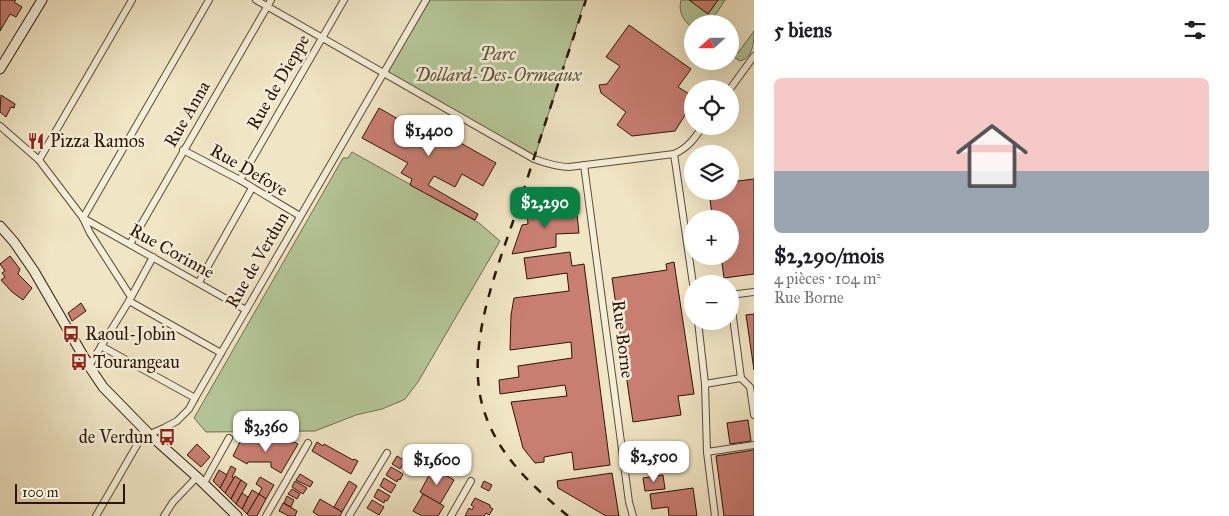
<!DOCTYPE html>
<html lang="fr">
<meta charset="utf-8">
<style>
:root{--surface:#fff;--page:#f6f6f6;--text:#202124;--muted:#757577;--line:#e0e0e0;--accent:#0b8043}
body{margin:0;font-family:"IM FELL Great Primer",serif;background:var(--page);color:var(--text);height:100vh;display:flex;flex-direction:column;font-size:19px;white-space:nowrap}
*{box-sizing:border-box;margin:0}
p{font-size:16px;color:var(--muted)}
.icon{flex:none;width:28px;height:28px;fill:none;stroke:currentColor;stroke-width:2;stroke-linecap:round;stroke-linejoin:round}
.map{position:relative;flex:1;overflow:hidden}
.drawer{display:flex;flex-direction:column;background:var(--surface);width:475px}
.drawer>*{flex:none}
.needle{width:32px;rotate:249deg}
.tools{position:absolute;left:684px;top:15px;display:grid;gap:10px}
.tools a{display:grid;place-items:center;width:55px;height:55px;border-radius:50%;background:var(--surface);box-shadow:0 5px 20px #0002;font-size:25px}
.scale{position:absolute;left:15px;bottom:12px;width:110px;box-sizing:border-box;padding-left:5px;border:2px solid #2c1605;border-top:0;font-size:14px;line-height:18px;white-space:nowrap;color:#2c1605;-webkit-text-stroke:4px #f5eed9;paint-order:stroke}
.price{position:absolute;translate:-50% -42px;padding:0 11px;border-radius:10px;background:#fff;color:#222;font-size:16px;line-height:32px;filter:drop-shadow(0 1px 2px #0008)}
.price::after{content:'';position:absolute;left:50%;top:30px;width:15px;height:11px;margin-left:-8px;background:inherit;clip-path:polygon(0 0,100% 0,50% 100%)}
.price.on{background:var(--accent);color:#fff}
ul{padding:0;list-style:none}
li{display:grid;align-content:center;gap:10px;height:265px;padding:0 20px}
li+li{border-top:1px solid var(--line)}
li span{display:grid;place-items:center;height:155px;border-radius:8px;color:#555}
li>.icon{margin-inline-start:auto}
span .icon{width:90px;height:90px;fill:#fffc;stroke-width:1}
li b{font-size:21px}
h2{display:flex;justify-content:space-between;align-items:center;height:60px;padding:0 20px;font-size:21px}
main{display:flex;flex:1;min-height:0}
.map>svg:first-child{display:block}
.green{fill:#b5c698;stroke:#706e4e}
.building{fill:#c97e72;stroke:#2c1605}
.lines{fill:none;stroke-linecap:round;stroke-linejoin:round}
.street-casing{stroke:#5d4a35;stroke-width:8}
.secondary-casing{stroke:#2c1605;stroke-width:11}
.street{stroke:#f5eed9;stroke-width:6}
.secondary{stroke:#f5eed9;stroke-width:9}
.rail{stroke:#2c1605;stroke-width:2.5;stroke-dasharray:9 9;stroke-linecap:butt}
.labels{text-anchor:middle;stroke-width:5;stroke-linejoin:round;paint-order:stroke}
.park-label{font-size:18px;font-style:italic;fill:#5c5438;stroke:#f5eed9}
.street-label{font-size:18px;fill:#2c1605;stroke:#f5eed9}
.poi-label{font-size:18px;fill:#2c1605;stroke:#f5eed9;text-anchor:start}
</style>
<main>
<div class="map">
<svg width="754" height="516" viewBox="0 0 754 516">
<rect width="100%" height="100%" fill="#f0e5c4"/>
<filter id="stains"><feTurbulence type="fractalNoise" baseFrequency=".004" numOctaves="4"/><feColorMatrix values="0 0 0 0 .2 0 0 0 0 .09 0 0 0 0 .02 0 0 0 .5 -.17"/></filter>
<radialGradient id="worn" r=".72"><stop offset=".6" stop-color="#630" stop-opacity="0"/><stop offset="1" stop-color="#630" stop-opacity=".3"/></radialGradient>
<g class="green">
<path d="M426,0H585L534,159L384,72Z"/>
<path d="M681,0H689L708,14L718,0H725L714,17L712,16L706,24H692V27C683,21 678,11 681,0Z"/>
<path d="M754,31C754,42 753,58 740,61L730,54V47L738,53Z"/>
<path d="M352,152L479,223L500,241L418,382L405,399L401,401L382,409L356,415L315,431L206,432L194,418L343,158H348Z"/>
</g>
<g class="building">
<path d="M0,0H16L14,2L22,7L16,17L10,14L0,31Z"/>
<path d="M689,0H718L708,14Z"/>
<path d="M629,25L691,69L678,87L691,95L692,104L675,131L632,136L617,125L626,112L601,93L599,85L607,84L620,66L606,57Z"/>
<path d="M1,95L15,104L14,108L11,107L6,117L0,112Z"/>
<path d="M379,108L438,142L443,133L496,163L483,186L462,174L455,187L434,176L428,185L478,214L475,220L410,185L412,179L401,173L408,163L362,138Z"/>
<path d="M754,179V274L724,278L721,256H730V219H702V217L712,215L709,191H730V182Z"/>
<path d="M541,207H561L562,211H573V214H577L579,233L556,234V247L512,254L522,225L528,224L527,212L542,211Z"/>
<path d="M570,252L572,266L584,264L610,465L574,470L572,452L544,457V462L535,463L523,448L511,402L567,396L565,385L500,394L499,380L519,377L518,366L572,358L571,342L510,350L511,315L514,298L569,291L567,273L527,279L524,258Z"/>
<path d="M10,256L20,269L18,274L32,288L23,300L12,292L1,280L5,277L2,273L5,271L0,264Z"/>
<path d="M674,262L694,394L678,396L681,415L633,422L612,278L667,270L666,264Z"/>
<path d="M81,303L86,311L72,321L68,313Z"/>
<path d="M754,314V370L746,315Z"/>
<path d="M748,420L751,441L730,444L727,423Z"/>
<path d="M240,442H294L298,444L281,473L271,467V462H248L247,464L233,456Z"/>
<path d="M317,442L323,446L324,444L353,460L354,459L358,461L351,474L312,451Z"/>
<path d="M197,444L210,457L201,467L187,455Z"/>
<path d="M754,450V516H724L716,456Z"/>
<path d="M397,456L405,461L400,469L392,464Z"/>
<path d="M231,466L236,469L232,477L234,478L225,493L220,488Z"/>
<path d="M391,467L403,474L400,480L398,479L397,482L386,475Z"/>
<path d="M433,468L454,480L440,504L420,492Z"/>
<path d="M219,470L227,475L220,488L213,481Z"/>
<path d="M612,473L619,516H606L558,488L557,481Z"/>
<path d="M300,474L313,482L310,487L296,480Z"/>
<path d="M663,475L665,489L645,491L643,478Z"/>
<path d="M235,476L241,480L231,499L225,493Z"/>
<path d="M260,477L274,485L266,499L259,494L262,488L256,484Z"/>
<path d="M384,478L396,485L391,493L380,486Z"/>
<path d="M241,480L247,484L236,504L231,499Z"/>
<path d="M295,481L307,488L303,494L292,487Z"/>
<path d="M349,481L357,486L342,512L334,507Z"/>
<path d="M484,481L492,485L489,491L481,487Z"/>
<path d="M693,488L697,516H669L668,507L652,509L650,494Z"/>
<path d="M292,489L300,494L297,499L288,494Z"/>
<path d="M378,489L390,496L387,501L385,500L384,503L374,497Z"/>
<path d="M252,490L259,494L247,514L242,509Z"/>
<path d="M242,493L248,497L242,509L236,504Z"/>
<path d="M259,494L266,499L257,516H249L247,514Z"/>
<path d="M423,494L444,506L438,516H422L413,511Z"/>
<path d="M287,496L294,500L291,507L284,503Z"/>
<path d="M475,498L490,505V507L493,509L489,515L486,513L484,516H465L469,508L472,510L474,507L471,505Z"/>
<path d="M320,499L342,512L340,516H319L313,512Z"/>
<path d="M372,500L384,507L379,515L367,508Z"/>
<path d="M283,503L297,511L295,516H289L279,511Z"/>
</g>
<g class="lines">
<g class="street-casing">
<g id="street">
<path d="M256,0L534,159C546,163 556,167 569,167L674,154"/>
<path d="M730,89L754,56"/>
<path d="M0,126L39,160L83,218L90,233L131,297"/>
<path d="M183,150L240,180L300,216"/>
<path d="M39,160L132,0"/>
<path d="M584,165L629,502L633,516"/>
<path d="M240,180L344,0"/>
<path d="M83,218L209,0"/>
<path d="M83,218L246,310"/>
<path d="M130,244L271,0"/>
<path d="M199,282L252,188"/>
<path d="M693,284L674,154C688,148 695,138 703,126"/>
<path d="M730,295L741,378L750,387L754,415"/>
<path d="M730,295L754,292"/>
<path d="M129,301L221,353"/>
<path d="M698,321L705,384L707,452L715,516"/>
<path d="M101,346L195,398"/>
<path d="M89,366L129,301L153,257"/>
<path d="M705,384L741,378"/>
<path d="M707,452L754,445"/>
<path d="M204,483L229,438"/>
<path d="M96,516L141,438L164,428L177,421L189,409L195,398L426,0"/>
<path d="M164,516L173,502L197,477"/>
<path d="M266,516L308,443"/>
<path d="M349,516L387,453"/>
<path d="M451,516L471,481"/>
</g>
</g>
<g class="secondary-casing">
<g id="secondary">
<path d="M0,69L42,0"/>
<path d="M0,226L14,242L34,271L89,366L103,387L150,435L197,477L237,516"/>
</g>
</g>
<use href="#street" class="street"/>
<use href="#secondary" class="secondary"/>
<path class="rail" d="M568,516C531,485 495,453 482,404C465,339 502,257 522,195C543,130 564,65 586,0"/>
</g>
<defs>
<g id="restaurant-bare" transform="scale(1.35)"><path d="M-5-6h1v4h1v-4h1v4h1v-4h1v5L-1.5 .5V6h-2V.5L-5-1ZM5-6V6H3V1.5H1.5Q1.5-4 5-6Z" fill="#8f2418" stroke="#f5eed9" stroke-width="2.5" paint-order="stroke"/></g>
<g id="bus-bare" transform="scale(1.35)"><path d="M-5-6H5V4H4V6H2V4H-2V6H-4V4H-5ZM-3.5-4V0h7V-4ZM-3.5 1.2v1.5H-2V1.2ZM2 1.2v1.5H3.5V1.2Z" fill="#8f2418" stroke="#f5eed9" stroke-width="2.5" paint-order="stroke"/></g>
</defs>
<g fill-rule="evenodd">
<use href="#restaurant-bare" x="36" y="141"/>
<use href="#bus-bare" x="71" y="334"/>
<use href="#bus-bare" x="79" y="362"/>
<use href="#bus-bare" x="167" y="437"/>
</g>
<g class="labels">
<g class="park-label">
<text x="498" y="60">Parc<tspan x="498" dy="21">Dollard-Des-Ormeaux</tspan></text>
</g>
<g class="street-label">
<text transform="translate(278 82) rotate(-60)" y="6">Rue de Dieppe</text>
<text transform="translate(187 114) rotate(-60)" y="6">Rue Anna</text>
<text transform="translate(249 170) rotate(30)" y="6">Rue Defoye</text>
<text transform="translate(172 251) rotate(29)" y="6">Rue Corinne</text>
<text transform="translate(257 260) rotate(-60)" y="6">Rue de Verdun</text>
<text transform="translate(623 339) rotate(83)" y="6">Rue Borne</text>
</g>
<g class="poi-label">
<text x="50" y="147">Pizza Ramos</text>
<text x="85" y="340">Raoul-Jobin</text>
<text x="93" y="368">Tourangeau</text>
<text x="153" y="443" text-anchor="end">de Verdun</text>
</g>
</g>
<rect width="100%" height="100%" filter="url(#stains)"/>
<rect width="100%" height="100%" fill="url(#worn)"/>
</svg>
<div class="tools">
<a><svg class="needle" viewBox="-14 -14 28 28"><path d="M0-13l5 13h-10z" fill="#e53935"/><path d="M0 13l5-13h-10z" fill="#757577"/></svg></a>
<a><svg class="icon" aria-label="locate" viewBox="0 0 24 24"><circle cx="12" cy="12" r="6"/><path d="M12 2v4M12 18v4M2 12h4M18 12h4"/></svg></a>
<a><svg class="icon" aria-label="layers" viewBox="0 0 24 24"><path d="M12 4l9 5-9 5-9-5zM3 14l9 5 9-5"/></svg></a>
<a>+</a>
<a>−</a>
</div>
<div class="scale">100 m</div>
<b class="price" style="left:429px;top:157px">$1,400</b>
<b class="price on" style="left:545px;top:229px">$2,290</b>
<b class="price" style="left:266px;top:453px">$3,360</b>
<b class="price" style="left:654px;top:483px">$2,500</b>
<b class="price" style="left:437px;top:486px">$1,600</b>
</div>
<section class="drawer">
<h2>5 biens<svg class="icon" aria-label="filters" viewBox="0 0 24 24"><path d="M4 7h16M4 17h16"/><circle cx="9" cy="7" r="2"/><circle cx="15" cy="17" r="2"/></svg></h2>
<ul>
<li><span style="background:linear-gradient(#f6c9c9 60%,#9aa5b1 0)"><svg class="icon" aria-label="home" viewBox="0 0 24 24"><path d="M3 11l9-7 9 7M6 9v11h12V9"/></svg></span><div><b>$2,290/mois</b><p>4 pièces · 104 m²</p><p>Rue Borne</p></div></li>
</ul>
</section>
</main>
